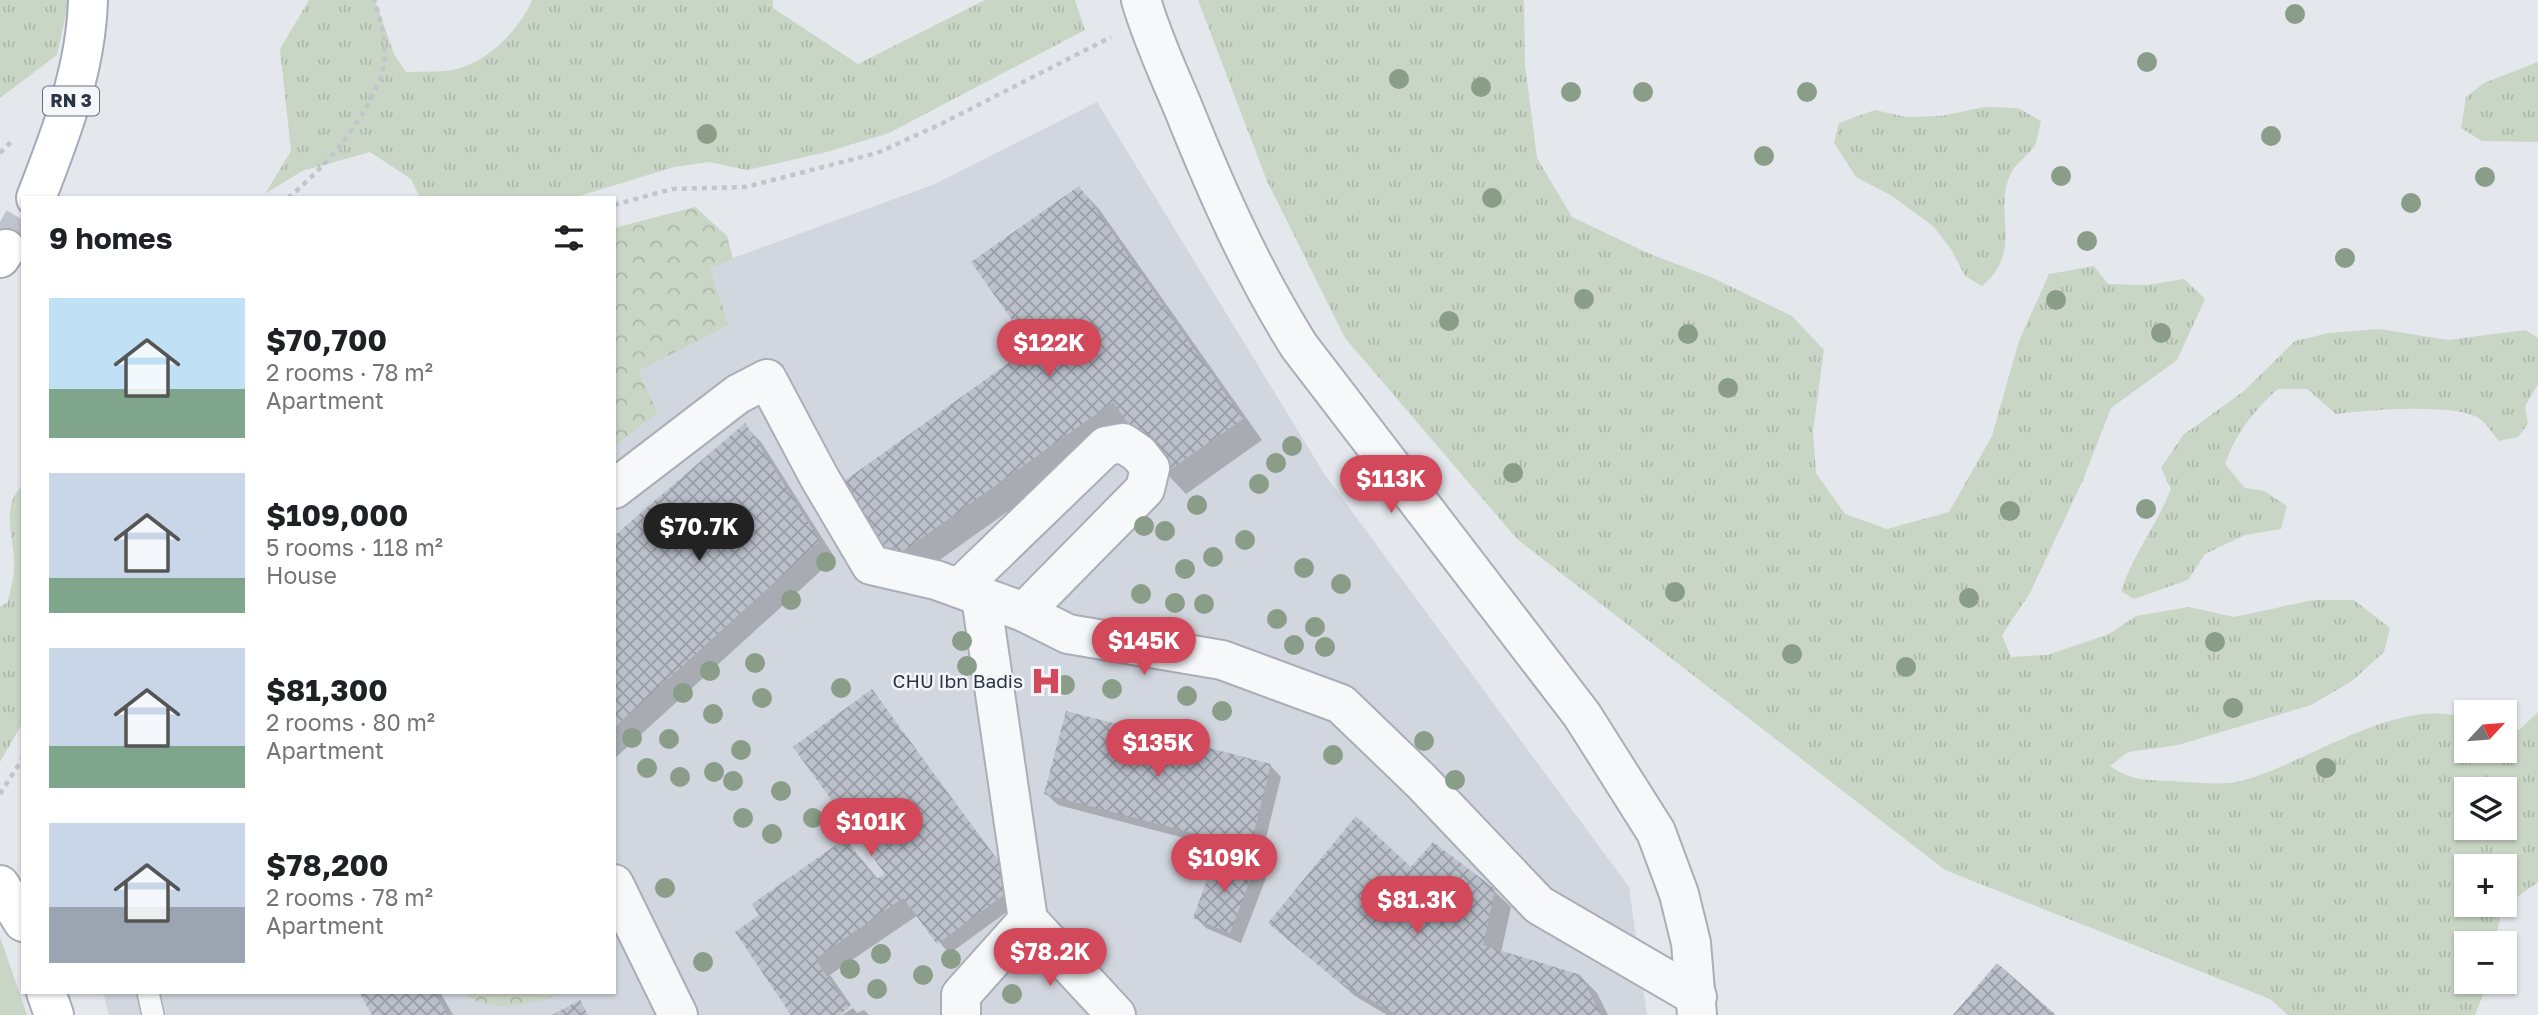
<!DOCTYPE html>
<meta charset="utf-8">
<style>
:root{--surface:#fff;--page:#f2f2f2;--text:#202124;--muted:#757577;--accent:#d1495b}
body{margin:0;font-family:"Golos Text",sans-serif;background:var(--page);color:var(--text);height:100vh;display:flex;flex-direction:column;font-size:26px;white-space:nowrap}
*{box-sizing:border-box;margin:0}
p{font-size:23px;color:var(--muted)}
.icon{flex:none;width:38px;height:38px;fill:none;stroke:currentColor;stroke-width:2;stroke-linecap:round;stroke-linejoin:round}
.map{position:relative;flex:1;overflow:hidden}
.side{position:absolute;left:21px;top:196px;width:595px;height:798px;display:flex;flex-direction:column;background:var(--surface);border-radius:0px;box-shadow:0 2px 5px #0004}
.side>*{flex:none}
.needle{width:46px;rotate:64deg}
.buttons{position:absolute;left:2454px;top:700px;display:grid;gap:14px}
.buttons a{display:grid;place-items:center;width:63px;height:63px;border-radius:0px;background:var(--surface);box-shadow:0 2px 5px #0004;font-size:35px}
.price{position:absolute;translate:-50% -60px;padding:0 16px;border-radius:24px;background:var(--accent);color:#fff;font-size:23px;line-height:46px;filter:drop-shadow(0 2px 4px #0008)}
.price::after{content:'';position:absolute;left:50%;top:42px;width:21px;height:16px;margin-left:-10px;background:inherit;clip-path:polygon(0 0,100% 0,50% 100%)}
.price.selected{background:#222;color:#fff}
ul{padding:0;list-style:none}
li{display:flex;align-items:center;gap:21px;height:175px;padding:0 28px}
li span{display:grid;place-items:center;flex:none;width:196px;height:140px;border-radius:0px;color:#555}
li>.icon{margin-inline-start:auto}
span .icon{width:84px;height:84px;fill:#fffc;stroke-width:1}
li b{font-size:30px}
h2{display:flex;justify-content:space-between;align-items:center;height:84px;padding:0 28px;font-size:30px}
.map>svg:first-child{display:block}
.built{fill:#d2d6de}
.grass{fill:url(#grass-tufts);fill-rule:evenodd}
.forest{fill:url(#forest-crowns)}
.garden{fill:#c9d6c5}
.shadow{fill:#0003}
.building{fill:url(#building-cross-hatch)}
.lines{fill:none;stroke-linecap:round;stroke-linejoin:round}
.primary-tunnel{stroke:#bfc3cb;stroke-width:38;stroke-dasharray:38 19;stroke-linecap:butt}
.lane-casing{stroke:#a9aeb7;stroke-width:24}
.street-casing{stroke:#a9aeb7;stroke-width:42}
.secondary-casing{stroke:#a9aeb7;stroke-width:42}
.primary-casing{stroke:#a3abb8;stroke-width:42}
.path{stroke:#c2c5cb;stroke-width:4.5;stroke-dasharray:5 5;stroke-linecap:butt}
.lane{stroke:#f7f8fa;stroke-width:21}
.street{stroke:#f7f8fa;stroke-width:38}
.secondary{stroke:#fff;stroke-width:38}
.primary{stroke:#fff;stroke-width:38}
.tree{fill:#899d89}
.labels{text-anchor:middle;stroke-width:5;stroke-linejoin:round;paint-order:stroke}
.shield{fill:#f4f6f9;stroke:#676e7b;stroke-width:2}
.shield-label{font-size:18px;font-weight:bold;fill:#2b3445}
.poi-label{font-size:19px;fill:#2b3445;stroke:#f4f6f9;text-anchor:end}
</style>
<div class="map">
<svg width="2538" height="1015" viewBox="0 0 2538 1015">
<defs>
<pattern id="grass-tufts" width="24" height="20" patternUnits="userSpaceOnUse" patternTransform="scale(1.75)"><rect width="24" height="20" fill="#c9d6c5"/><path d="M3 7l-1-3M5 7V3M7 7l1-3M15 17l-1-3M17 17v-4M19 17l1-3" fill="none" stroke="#adb8ab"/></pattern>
<pattern id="forest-crowns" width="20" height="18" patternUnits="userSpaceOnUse" patternTransform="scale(1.75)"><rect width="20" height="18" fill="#c9d6c5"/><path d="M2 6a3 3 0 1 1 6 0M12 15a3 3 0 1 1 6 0" fill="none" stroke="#adb8ab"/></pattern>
<pattern id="building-cross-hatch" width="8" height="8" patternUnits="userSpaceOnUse" patternTransform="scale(1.75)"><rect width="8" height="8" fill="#bbc0ca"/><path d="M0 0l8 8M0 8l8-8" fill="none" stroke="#989da6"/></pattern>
</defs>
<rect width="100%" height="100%" fill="#e4e7ec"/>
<path class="built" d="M1097,102L1325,475L1629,887L1647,1015H109L103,992H614V447L658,413L637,371L729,325L709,267L935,184Z"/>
<g class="grass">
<path d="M0,0H69L57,55L0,98Z"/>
<path d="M309,0H375L394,54L406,72C422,71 441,73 456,69C488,62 520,29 532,0H773V8L858,64L985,0H1075L1085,30L889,133L827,152L747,170L709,162L674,167L573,198H420L411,179L370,152L302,171L265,194L291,151L280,49Z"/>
<path d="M1198,0H1524L1525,65L1537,158L1572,217L1650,254L1711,277L1792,316L1824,350L1813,431L1816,473L1845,514L1887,529L1949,512L1992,436L2019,341L2049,274L2094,266L2108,284L2147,285L2184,279L2205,299L2177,360L2111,408L2083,480L2030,593L2002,635L2011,657L2047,655L2109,634L2136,616L2189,607L2234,617L2313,600H2354L2390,628L2384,652L2352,681L2311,705L2178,745L2128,752L2110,766C2132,781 2146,780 2171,781C2193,782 2220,786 2241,781C2304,765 2401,693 2466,719V751H2504V732L2519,730L2538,712V882L2503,907L2494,943H2466V982H2488L2475,1015H2288L2270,999L1945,870L1517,539L1345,338L1267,181ZM2466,789H2504V828H2466ZM2504,866V905H2466V866Z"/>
<path d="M2538,62V142L2482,141L2461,128L2466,97L2484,83Z"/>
<path d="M1984,107L2018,108L2041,121C2039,128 2038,137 2036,143C2031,154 2017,162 2011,173C1992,211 2025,251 1982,286L1965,276L1951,249L1933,226L1892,196L1856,177L1834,143L1839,123L1875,110L1906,117L1941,116Z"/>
<path d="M2379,329L2448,340L2525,330L2538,338V384L2525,406L2528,424L2518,437L2499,441C2493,434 2485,421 2477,417C2451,403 2366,410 2336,414L2307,389H2278C2253,411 2237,432 2225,464L2245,488L2264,491L2287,506L2281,529L2245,535L2205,554L2188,580L2134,599L2121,591C2133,554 2157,525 2171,489L2161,468L2183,435L2244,391L2295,341L2329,333Z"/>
<path d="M23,485V722L0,762V607L8,602C10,590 15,576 14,563C14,537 0,506 23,485Z"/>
</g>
<g class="forest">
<path d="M695,207L727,236L733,259L710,268L729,325L638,371L658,413L614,447V228Z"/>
<path d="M463,992H563C534,1006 486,1015 463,992Z"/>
</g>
<path class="garden" d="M0,938L4,948L27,1015H0Z"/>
<g class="shadow">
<path d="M1079,188L1099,209L1262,440L1186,494L1166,473L1131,424L910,581L890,560L1034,348Z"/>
<path d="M745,426L761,442L835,558L614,759V538Z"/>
<path d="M872,691L1026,898L949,954L918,915L830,975L851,1005L836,1015H793L762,916L846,841L879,880L888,874Z"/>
<path d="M1270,765L1281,777L1261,858L1058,805L1046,794Z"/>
<path d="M1255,866L1266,878L1241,943L1206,928L1195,917L1228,870Z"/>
<path d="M1411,869L1494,891L1511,907L1501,953L1580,976L1597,993L1608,1015H1387L1355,996L1270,923Z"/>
<path d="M361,992H440L453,1015H374Z"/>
<path d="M853,1008L857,1013L864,1010L869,1015H842Z"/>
</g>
<g class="building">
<path d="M1079,186L1243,419L1164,474L1113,402L888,562L836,487L1031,347L971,262Z"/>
<path d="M745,423L820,541L614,728V536Z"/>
<path d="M872,689L1016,886L937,944L903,898L815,959L849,1008L839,1015H791L735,932L759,915L752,904L846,838L875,880L885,874L793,747Z"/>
<path d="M1066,711L1271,764L1250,848L1044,794Z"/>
<path d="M1356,816L1411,867L1433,842L1495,889L1483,945L1581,975L1601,1015H1397L1336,980L1268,923Z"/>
<path d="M1231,855L1256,865L1230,933L1193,918L1213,863L1227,868Z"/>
<path d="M1997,963L2056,1015H1953Z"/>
<path d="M359,992H435L447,1015H372Z"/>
<path d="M580,1000L588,1015H552Z"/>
</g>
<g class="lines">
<path class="primary-tunnel" d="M6,249L23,220"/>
<g class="lane-casing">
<path id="lane" d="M148,992L153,1015"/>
</g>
<g class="street-casing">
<g id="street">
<path d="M1141,0C1152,38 1169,74 1184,110C1217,192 1252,271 1299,346L1582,715L1656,832L1679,894L1691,943L1697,1015"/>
<path d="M614,489L738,394L767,379L819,477L871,565L936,580L1024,612L1068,634L1222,660L1341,704L1421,781L1539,905L1697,997"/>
<path d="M959,588L1106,446L1123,443L1139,454L1150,468L1145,489L1024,612"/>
<path d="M614,884L678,1015"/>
<path d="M1028,920L1116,1015"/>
<path d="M961,1015V995L1028,920L981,597"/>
</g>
</g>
<g class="secondary-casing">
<g id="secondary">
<path d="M0,885L23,922"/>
<path d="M46,992L54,1015"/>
</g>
</g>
<g class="primary-casing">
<g id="primary">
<path d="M36,198C61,134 86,69 88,0"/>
<path d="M0,258L6,249"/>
</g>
</g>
<g class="path">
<path d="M0,153L12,141"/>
<path d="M288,198C325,167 362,125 380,79C390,56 382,23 374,0"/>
<path d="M614,205L672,189L746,187L877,153L939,125L1111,37"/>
<path d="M0,794L23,758"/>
</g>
<use href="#lane" class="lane"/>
<use href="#street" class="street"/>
<use href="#secondary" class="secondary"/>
<use href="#primary" class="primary"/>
</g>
<g class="tree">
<circle cx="2295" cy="14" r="10"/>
<circle cx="2147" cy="62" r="10"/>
<circle cx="1399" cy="79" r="10"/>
<circle cx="1481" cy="87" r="10"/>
<circle cx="1571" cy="92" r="10"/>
<circle cx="1643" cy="92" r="10"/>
<circle cx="1807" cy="92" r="10"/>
<circle cx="707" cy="134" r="10"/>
<circle cx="2271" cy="136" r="10"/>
<circle cx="1764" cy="156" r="10"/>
<circle cx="2061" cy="176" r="10"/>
<circle cx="2485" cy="177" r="10"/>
<circle cx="1492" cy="198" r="10"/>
<circle cx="2411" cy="203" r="10"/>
<circle cx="2087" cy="241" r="10"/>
<circle cx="2345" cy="258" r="10"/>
<circle cx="1584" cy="299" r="10"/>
<circle cx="2056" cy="300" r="10"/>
<circle cx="1449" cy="321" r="10"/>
<circle cx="2161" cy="333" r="10"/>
<circle cx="1688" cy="334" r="10"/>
<circle cx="1728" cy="388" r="10"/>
<circle cx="1292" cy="446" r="10"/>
<circle cx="1276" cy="463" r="10"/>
<circle cx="1513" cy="473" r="10"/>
<circle cx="1259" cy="484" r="10"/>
<circle cx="1197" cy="505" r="10"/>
<circle cx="2146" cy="509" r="10"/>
<circle cx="2010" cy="511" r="10"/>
<circle cx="1144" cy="526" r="10"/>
<circle cx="1165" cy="531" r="10"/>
<circle cx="1245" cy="540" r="10"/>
<circle cx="1213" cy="557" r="10"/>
<circle cx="826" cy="562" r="10"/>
<circle cx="1304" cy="568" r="10"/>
<circle cx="1185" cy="569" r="10"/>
<circle cx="1341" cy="584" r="10"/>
<circle cx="1675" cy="592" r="10"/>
<circle cx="1141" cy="594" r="10"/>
<circle cx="1969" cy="598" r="10"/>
<circle cx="791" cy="600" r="10"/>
<circle cx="1175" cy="603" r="10"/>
<circle cx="1204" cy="604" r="10"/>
<circle cx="1277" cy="619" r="10"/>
<circle cx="1315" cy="627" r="10"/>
<circle cx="962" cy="641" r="10"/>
<circle cx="2215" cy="642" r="10"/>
<circle cx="1294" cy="645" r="10"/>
<circle cx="1325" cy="647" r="10"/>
<circle cx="1792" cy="654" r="10"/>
<circle cx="755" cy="663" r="10"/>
<circle cx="967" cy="666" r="10"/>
<circle cx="1906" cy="667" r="10"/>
<circle cx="710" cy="671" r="10"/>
<circle cx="1065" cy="685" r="10"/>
<circle cx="841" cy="688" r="10"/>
<circle cx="1112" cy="689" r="10"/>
<circle cx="683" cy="693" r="10"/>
<circle cx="1187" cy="696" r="10"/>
<circle cx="762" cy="698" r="10"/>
<circle cx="2233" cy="708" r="10"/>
<circle cx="1222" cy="711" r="10"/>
<circle cx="713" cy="714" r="10"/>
<circle cx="632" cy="738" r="10"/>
<circle cx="669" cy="739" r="10"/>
<circle cx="1424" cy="741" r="10"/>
<circle cx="741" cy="750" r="10"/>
<circle cx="1333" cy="755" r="10"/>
<circle cx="647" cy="768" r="10"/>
<circle cx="2326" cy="768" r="10"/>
<circle cx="714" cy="772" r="10"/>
<circle cx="680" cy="777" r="10"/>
<circle cx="1455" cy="780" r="10"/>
<circle cx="733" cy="781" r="10"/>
<circle cx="781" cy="791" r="10"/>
<circle cx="743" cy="818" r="10"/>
<circle cx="813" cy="818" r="10"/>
<circle cx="772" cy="834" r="10"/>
<circle cx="665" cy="888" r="10"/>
<circle cx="881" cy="954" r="10"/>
<circle cx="951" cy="959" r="10"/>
<circle cx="703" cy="962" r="10"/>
<circle cx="850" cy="969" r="10"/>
<circle cx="923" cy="975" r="10"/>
<circle cx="877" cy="989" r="10"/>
<circle cx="1012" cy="994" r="10"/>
</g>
<defs>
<g id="hospital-bare" transform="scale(2.415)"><path d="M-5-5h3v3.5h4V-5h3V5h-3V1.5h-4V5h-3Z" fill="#d1495b" stroke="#f4f6f9" stroke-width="2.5" paint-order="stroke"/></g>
</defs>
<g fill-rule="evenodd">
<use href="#hospital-bare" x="1046" y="681"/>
</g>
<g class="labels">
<rect class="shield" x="43" y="86.5" width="56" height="29" rx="5"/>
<g class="shield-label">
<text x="71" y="107">RN 3</text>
</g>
<g class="poi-label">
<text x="1023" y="688">CHU Ibn Badis</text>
</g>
</g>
</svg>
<div class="buttons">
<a><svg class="needle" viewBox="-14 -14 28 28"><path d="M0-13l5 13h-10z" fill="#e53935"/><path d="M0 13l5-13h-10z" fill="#757577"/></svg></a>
<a><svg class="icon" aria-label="layers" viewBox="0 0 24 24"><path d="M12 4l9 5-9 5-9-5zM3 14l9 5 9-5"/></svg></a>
<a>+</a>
<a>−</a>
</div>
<b class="price" style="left:1049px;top:379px">$122K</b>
<b class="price" style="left:1391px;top:515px">$113K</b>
<b class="price selected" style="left:699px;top:563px">$70.7K</b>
<b class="price" style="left:1144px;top:677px">$145K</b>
<b class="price" style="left:1158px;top:779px">$135K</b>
<b class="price" style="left:871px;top:858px">$101K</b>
<b class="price" style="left:1224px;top:894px">$109K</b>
<b class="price" style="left:1417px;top:936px">$81.3K</b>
<b class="price" style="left:1050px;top:988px">$78.2K</b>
<section class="side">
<h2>9 homes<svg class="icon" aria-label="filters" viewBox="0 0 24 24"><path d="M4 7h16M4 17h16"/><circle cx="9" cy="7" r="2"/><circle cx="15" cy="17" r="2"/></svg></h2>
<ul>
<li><span style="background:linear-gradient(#bfe0f5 65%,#7fa58c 0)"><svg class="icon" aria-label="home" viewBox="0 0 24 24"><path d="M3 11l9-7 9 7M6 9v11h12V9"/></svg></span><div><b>$70,700</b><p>2 rooms · 78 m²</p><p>Apartment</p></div></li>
<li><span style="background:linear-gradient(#c9d6e8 75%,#7fa58c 0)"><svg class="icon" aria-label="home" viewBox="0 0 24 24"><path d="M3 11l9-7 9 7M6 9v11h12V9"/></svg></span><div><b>$109,000</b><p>5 rooms · 118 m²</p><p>House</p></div></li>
<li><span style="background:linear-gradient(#c9d6e8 70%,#7fa58c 0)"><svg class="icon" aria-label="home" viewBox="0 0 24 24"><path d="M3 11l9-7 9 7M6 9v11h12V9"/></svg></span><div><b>$81,300</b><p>2 rooms · 80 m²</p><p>Apartment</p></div></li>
<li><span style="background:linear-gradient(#c9d6e8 60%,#9aa5b1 0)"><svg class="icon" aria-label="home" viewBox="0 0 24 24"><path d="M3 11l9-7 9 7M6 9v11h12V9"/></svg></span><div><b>$78,200</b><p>2 rooms · 78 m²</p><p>Apartment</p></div></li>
</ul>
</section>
</div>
